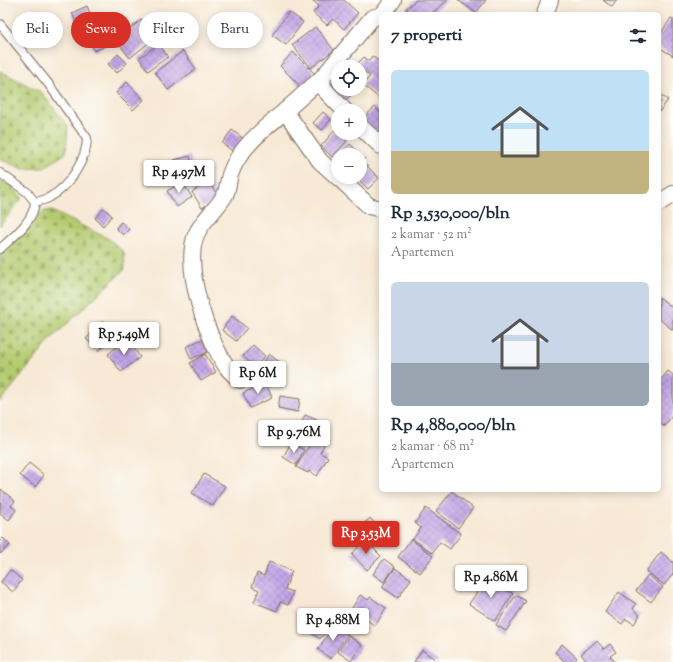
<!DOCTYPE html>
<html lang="id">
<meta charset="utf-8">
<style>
:root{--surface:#fff;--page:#f2f2f3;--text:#1f2937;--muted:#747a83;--accent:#d93025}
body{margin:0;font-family:"Sorts Mill Goudy",serif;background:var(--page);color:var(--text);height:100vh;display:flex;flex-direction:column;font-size:15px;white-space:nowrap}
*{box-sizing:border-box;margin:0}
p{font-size:13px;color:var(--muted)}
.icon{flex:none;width:22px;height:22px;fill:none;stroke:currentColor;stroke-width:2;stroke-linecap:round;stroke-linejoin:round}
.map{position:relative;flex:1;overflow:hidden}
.side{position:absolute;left:379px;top:12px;width:282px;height:480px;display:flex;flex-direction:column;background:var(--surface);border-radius:6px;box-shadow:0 2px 10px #0003}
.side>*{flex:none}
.top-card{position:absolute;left:12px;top:12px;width:307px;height:36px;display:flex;gap:8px}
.tools{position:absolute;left:331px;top:60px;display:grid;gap:8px}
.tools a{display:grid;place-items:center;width:36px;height:36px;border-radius:50%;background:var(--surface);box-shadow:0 2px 10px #0003;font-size:20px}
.price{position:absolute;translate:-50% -34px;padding:0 9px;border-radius:4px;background:#fff;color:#222;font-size:13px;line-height:26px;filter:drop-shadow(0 1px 2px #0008)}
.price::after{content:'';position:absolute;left:50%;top:24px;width:12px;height:9px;margin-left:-6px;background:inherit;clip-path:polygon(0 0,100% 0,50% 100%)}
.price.on{background:var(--accent);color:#fff}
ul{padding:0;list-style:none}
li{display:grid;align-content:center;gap:8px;height:212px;padding:0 12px}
li span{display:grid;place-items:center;height:124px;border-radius:6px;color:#555}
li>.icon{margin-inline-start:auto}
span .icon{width:72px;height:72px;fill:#fffc;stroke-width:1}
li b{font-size:17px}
h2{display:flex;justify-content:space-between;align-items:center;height:48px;padding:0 12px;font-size:17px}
.tag{padding:0 14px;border-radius:18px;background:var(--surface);box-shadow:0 2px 10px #0003;font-size:14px;line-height:36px}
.tag.on{background:var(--accent);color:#fff}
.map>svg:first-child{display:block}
.cemetery{fill:url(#cemetery-stones);stroke:#787a46}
.building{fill:url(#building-cross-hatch)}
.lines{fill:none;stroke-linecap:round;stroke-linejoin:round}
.service-casing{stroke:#7d6d5e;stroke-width:10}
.minor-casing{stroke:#7d6d5e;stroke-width:18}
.service{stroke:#fff;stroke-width:8}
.minor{stroke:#fff;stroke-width:16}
</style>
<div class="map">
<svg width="673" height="662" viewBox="0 0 673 662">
<defs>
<pattern id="cemetery-stones" width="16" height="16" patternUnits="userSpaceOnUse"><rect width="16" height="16" fill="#b4ca6e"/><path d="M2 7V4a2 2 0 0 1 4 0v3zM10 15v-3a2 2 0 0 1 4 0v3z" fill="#94a45a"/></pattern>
<pattern id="building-cross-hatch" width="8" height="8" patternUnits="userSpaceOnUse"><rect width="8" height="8" fill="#c3a6e8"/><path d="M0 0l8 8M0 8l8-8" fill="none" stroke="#a087bb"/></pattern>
</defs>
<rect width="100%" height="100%" fill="#fdfcf7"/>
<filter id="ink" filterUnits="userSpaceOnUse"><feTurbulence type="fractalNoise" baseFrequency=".025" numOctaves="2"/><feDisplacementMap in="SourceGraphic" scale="8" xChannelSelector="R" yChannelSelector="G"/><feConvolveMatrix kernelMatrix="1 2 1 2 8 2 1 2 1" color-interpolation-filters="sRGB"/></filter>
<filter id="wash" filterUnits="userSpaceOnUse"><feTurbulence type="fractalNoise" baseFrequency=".012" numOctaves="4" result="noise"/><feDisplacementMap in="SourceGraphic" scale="16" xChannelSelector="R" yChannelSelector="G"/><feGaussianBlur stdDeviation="0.9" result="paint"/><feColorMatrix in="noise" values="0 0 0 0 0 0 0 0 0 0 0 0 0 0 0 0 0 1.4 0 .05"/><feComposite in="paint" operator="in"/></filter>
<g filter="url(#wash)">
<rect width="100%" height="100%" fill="#f7e9d5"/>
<g class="cemetery">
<path d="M0,71L41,92L68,126L66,153L44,168L23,169L0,159Z"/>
<path d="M0,179L13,187L22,198L0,226Z"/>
<path d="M50,210L109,239L124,252L125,269L52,338L0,402V255L42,212Z"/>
</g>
<g id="blocks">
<g class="building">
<path d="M312,0H344L358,13L344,29L333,19L327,25L313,13L319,6Z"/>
<path d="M416,0H448L431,14H410L406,9Z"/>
<path d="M458,0H486L476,13Z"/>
<path d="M603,0H617L612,7Z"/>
<path d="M87,6L95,25L80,31L72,13Z"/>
<path d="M289,12L303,22L286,45L272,35Z"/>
<path d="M671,18L673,19V56L659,47V36Z"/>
<path d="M142,19L156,37L130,58L116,40Z"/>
<path d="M315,27L334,50L311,68L292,45Z"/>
<path d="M100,29L108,45L94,51L87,34Z"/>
<path d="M159,44L168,57L148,71L139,58Z"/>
<path d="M183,51L196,69L168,90L155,72Z"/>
<path d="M293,52L316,75L303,89L280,66Z"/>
<path d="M118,54L127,63L117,73L108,64Z"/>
<path d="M372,56L381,63V95L379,98L363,85L370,76L356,65L364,57L369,61Z"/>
<path d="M338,77V89H357L343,103L328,88Z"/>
<path d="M127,82L144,100L133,110L116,93Z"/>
<path d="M659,94L668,100L659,112Z"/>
<path d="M375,107L381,113V135L378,138L360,121Z"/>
<path d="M323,112L331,119L322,130L313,123Z"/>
<path d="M232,130L245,140L235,153L222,143Z"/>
<path d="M335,130L347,141L332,157L321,146Z"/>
<path d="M350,144L365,159L360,163V155H338Z"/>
<path d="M190,156L194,173L178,177L174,160Z"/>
<path d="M364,163L379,178L368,189L356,177H360V167Z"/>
<path d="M208,181L219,197L202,208L192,192Z"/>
<path d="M182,182L192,197L177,207L167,191Z"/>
<path d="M104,208L112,216L103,226L95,218Z"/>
<path d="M121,222L129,229L123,235L116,228Z"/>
<path d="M659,297L673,308V330L659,319Z"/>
<path d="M232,316L247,328L236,341L222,330Z"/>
<path d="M103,321L116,332L99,351L86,339Z"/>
<path d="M127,339L140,357L121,372L108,354Z"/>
<path d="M202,339L208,352L191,359L186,347Z"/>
<path d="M253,345L265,356L255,367L243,356Z"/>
<path d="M205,354L216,372L201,381L190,363Z"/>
<path d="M269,354L282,364L273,375L261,366Z"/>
<path d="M668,371L673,375V415L664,426L659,422V382Z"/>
<path d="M266,383L272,398L250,408L243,393Z"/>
<path d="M280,396L300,399L298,412L278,408Z"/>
<path d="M305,415L317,420L312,431L300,426Z"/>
<path d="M313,439L324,445L320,453L328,457L317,476L309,471L308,473L296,467Z"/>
<path d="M291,443L304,450L296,465L283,457Z"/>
<path d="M29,463L44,475L35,487L20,475Z"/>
<path d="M204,474L225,486L213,506L192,493Z"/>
<path d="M1,489L15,501L11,506L16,510L9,520L0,513Z"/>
<path d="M452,491L473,508L458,528L436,511Z"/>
<path d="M426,508L461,534L450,549L440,542L432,553L413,539L421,528L415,523Z"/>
<path d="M370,518L386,536L374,547L358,529Z"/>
<path d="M3,538L10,545L0,554V541Z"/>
<path d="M411,539L433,556L420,573L398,557Z"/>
<path d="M365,540L381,556L367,570L352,554Z"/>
<path d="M661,552L673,562V574L664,585L646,571Z"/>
<path d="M384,559L395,567L384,582L373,574Z"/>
<path d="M269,562L292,571L285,589L293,592L288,605L280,602L277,611L254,602L259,590L252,587L257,573L264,576Z"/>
<path d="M395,568L411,579L398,598L382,587Z"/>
<path d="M10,570L22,580L13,592L1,582Z"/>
<path d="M648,575L663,587L651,602L636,591Z"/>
<path d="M487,577L513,594L495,621L469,604Z"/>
<path d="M619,592L636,604L633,609L640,615L634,624L626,619L622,624L605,612Z"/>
<path d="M360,595L368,600L370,597L386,608L375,626L352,608Z"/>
<path d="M516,595L526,601L506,631L496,625Z"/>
<path d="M321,617L331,625L320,639L310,632Z"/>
<path d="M335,624L348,634L331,659L318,649Z"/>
<path d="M349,636L362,645L351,661L338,652Z"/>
<path d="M597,641L604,649L610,644L616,652L610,656L615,662H587L581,654Z"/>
<path d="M562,644L577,658L573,662H565L555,652Z"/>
<path d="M422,650L439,662H414Z"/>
</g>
</g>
</g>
<g filter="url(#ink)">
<use href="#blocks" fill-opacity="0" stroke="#7d6d5e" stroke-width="1"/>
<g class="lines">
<g class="service-casing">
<g id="service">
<path d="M0,24L47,82L87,138C87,159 69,187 50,197C46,200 39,201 35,202"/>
<path d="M0,173L27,192L35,202C34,221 13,237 0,249"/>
</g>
</g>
<g class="minor-casing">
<g id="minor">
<path d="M384,13L393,0"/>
<path d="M545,14L550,0"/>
<path d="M322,78L285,111L320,161L338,177"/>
<path d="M345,111L323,88L322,78L372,18L385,14"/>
<path d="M360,126L381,146"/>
<path d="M338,177L369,206L381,209"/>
<path d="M659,203L673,194"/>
<path d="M240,380C236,376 230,372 227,367C207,339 183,268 196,235C202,220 217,209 225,195C228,189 228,179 231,172C240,147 265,128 285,111"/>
</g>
</g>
<use href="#service" class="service"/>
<use href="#minor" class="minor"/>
</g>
</g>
</svg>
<div class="tools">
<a><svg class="icon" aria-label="locate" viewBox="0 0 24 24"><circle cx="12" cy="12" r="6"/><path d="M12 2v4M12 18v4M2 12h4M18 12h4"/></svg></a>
<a>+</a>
<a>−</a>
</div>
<b class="price" style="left:179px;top:194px">Rp 4.97M</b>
<b class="price" style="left:124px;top:356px">Rp 5.49M</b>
<b class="price" style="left:258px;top:395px">Rp 6M</b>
<b class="price" style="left:294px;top:454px">Rp 9.76M</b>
<b class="price on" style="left:366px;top:555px">Rp 3.53M</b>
<b class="price" style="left:491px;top:599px">Rp 4.86M</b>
<b class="price" style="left:333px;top:642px">Rp 4.88M</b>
<div class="top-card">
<a class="tag">Beli</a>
<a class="tag on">Sewa</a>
<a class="tag">Filter</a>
<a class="tag">Baru</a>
</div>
<section class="side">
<h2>7 properti<svg class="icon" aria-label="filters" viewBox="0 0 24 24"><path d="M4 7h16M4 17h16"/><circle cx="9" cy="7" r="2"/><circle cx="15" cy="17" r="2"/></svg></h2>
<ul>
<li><span style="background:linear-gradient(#bfe0f5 65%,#c2b280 0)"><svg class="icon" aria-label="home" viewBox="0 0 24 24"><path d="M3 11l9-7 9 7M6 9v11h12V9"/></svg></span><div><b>Rp 3,530,000/bln</b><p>2 kamar · 52 m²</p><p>Apartemen</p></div></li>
<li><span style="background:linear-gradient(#c9d6e8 65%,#9aa5b1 0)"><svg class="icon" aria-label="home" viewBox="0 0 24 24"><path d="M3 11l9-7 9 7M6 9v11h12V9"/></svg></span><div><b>Rp 4,880,000/bln</b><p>2 kamar · 68 m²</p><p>Apartemen</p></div></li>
</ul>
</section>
</div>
